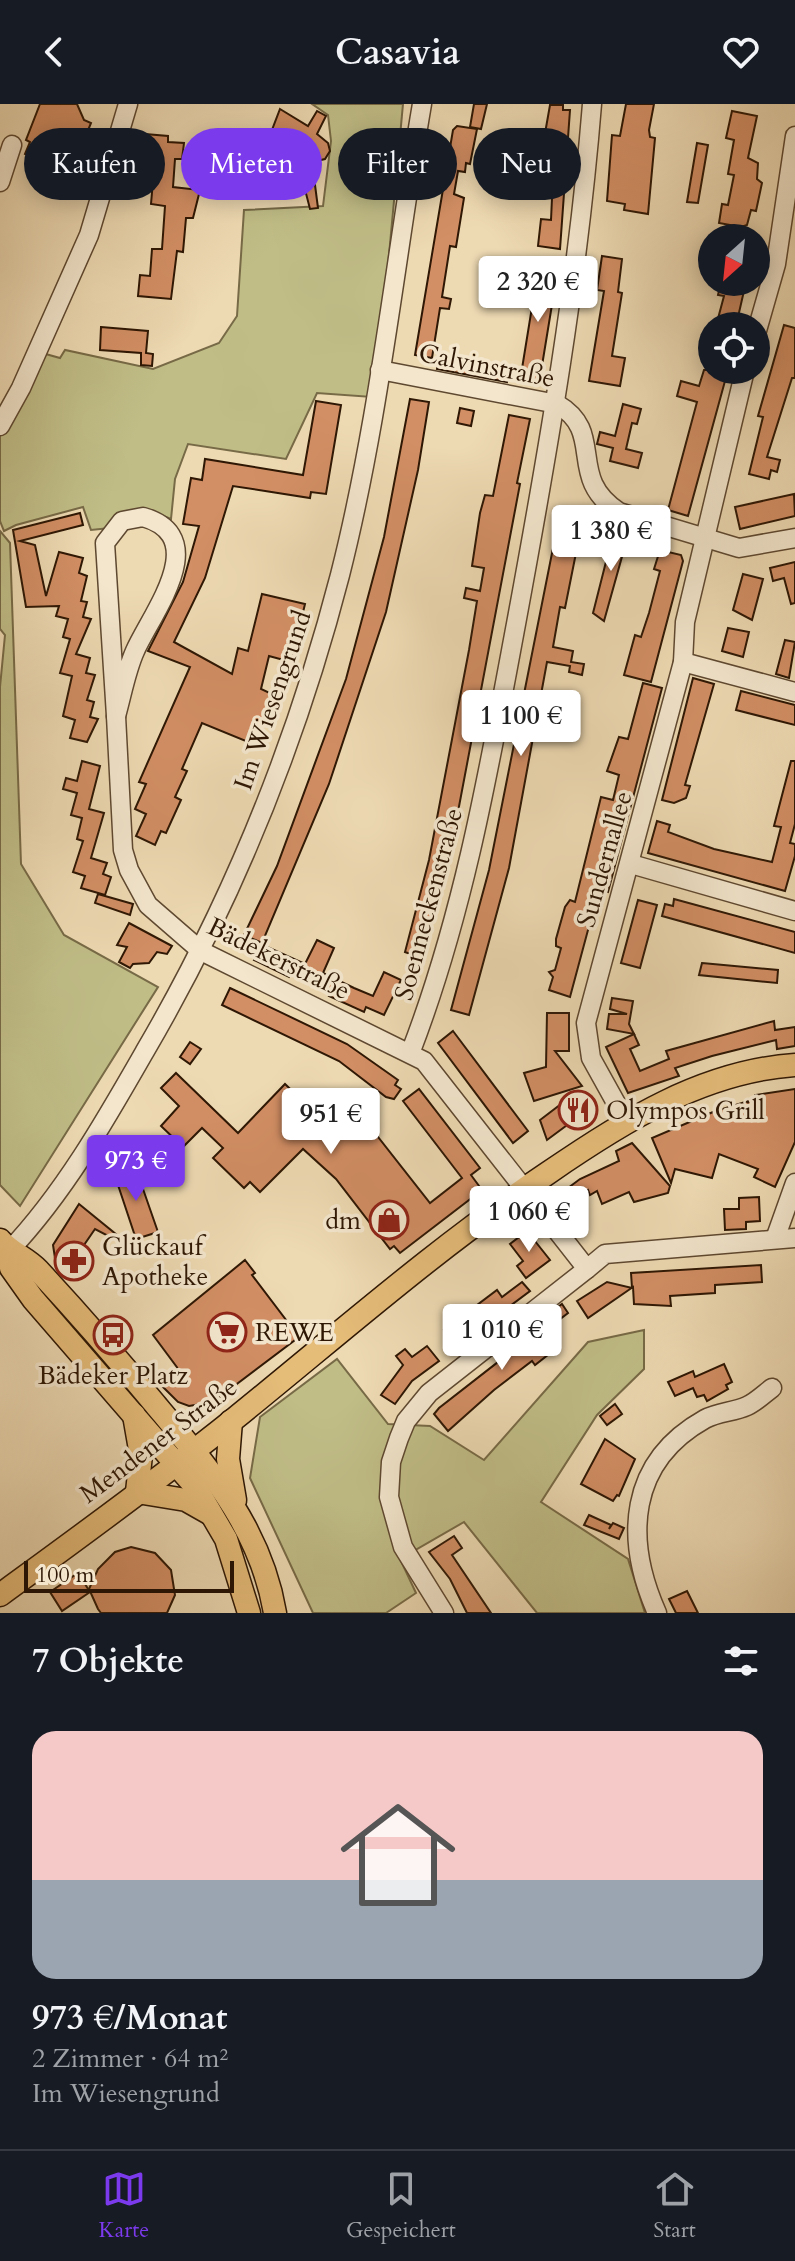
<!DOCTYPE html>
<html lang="de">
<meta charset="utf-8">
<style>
:root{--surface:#171b24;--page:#242831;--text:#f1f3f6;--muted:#9ea1a6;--line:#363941;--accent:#7c3aed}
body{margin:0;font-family:Cardo,serif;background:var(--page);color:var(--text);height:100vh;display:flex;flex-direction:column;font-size:30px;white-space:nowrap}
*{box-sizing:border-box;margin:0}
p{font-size:26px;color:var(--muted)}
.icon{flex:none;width:44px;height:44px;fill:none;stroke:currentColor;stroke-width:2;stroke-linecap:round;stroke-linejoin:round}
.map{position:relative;height:1509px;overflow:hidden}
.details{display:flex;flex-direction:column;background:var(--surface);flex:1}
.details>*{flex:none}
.guide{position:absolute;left:24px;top:24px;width:748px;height:72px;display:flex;gap:16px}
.needle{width:52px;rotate:207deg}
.controls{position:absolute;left:698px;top:120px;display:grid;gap:16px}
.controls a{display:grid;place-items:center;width:72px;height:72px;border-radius:50%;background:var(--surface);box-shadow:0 4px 20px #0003;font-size:40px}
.scale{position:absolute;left:24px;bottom:20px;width:210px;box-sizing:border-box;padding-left:8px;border:4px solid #2e1704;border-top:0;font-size:22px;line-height:28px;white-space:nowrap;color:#2e1704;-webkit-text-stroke:6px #f3e6cd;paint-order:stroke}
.price{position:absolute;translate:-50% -68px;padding:0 18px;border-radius:8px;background:#fff;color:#222;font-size:26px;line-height:52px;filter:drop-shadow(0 2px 4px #0008)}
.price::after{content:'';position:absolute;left:50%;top:48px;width:24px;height:18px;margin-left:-12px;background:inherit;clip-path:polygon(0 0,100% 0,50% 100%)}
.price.active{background:var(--accent);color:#fff}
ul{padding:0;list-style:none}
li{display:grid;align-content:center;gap:16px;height:424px;padding:0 32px}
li+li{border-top:2px solid var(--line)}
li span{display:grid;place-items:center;height:248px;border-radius:24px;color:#555}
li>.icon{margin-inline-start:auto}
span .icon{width:144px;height:144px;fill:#fffc;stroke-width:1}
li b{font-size:34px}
h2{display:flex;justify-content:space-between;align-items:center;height:96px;padding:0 32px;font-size:34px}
.pill{padding:0 28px;border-radius:36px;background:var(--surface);box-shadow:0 4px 20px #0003;font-size:28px;line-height:72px}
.pill.active{background:var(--accent);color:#fff}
header{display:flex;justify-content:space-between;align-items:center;height:104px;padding:0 32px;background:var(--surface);font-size:36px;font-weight:700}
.tabs{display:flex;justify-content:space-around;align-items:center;height:112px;border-top:2px solid var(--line);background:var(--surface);font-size:22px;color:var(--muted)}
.tabs a{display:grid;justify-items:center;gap:4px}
.tabs .active{color:var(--accent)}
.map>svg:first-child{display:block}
.green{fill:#c0bd87;stroke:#776a46;stroke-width:2}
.building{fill:#d28e64;stroke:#2e1704;stroke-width:2}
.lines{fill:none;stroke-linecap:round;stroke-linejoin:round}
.minor-casing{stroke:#5e4830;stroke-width:21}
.major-casing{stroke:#2e1704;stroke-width:25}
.minor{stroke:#f3e6cd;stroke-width:18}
.major{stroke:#e6bc79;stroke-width:22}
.labels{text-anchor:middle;stroke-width:7;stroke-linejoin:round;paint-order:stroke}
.street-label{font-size:26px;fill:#2e1704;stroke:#f3e6cd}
.poi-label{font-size:26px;fill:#2e1704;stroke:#f3e6cd;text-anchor:start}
</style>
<header><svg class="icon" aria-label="back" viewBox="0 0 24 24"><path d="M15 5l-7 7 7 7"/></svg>Casavia<svg class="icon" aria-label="heart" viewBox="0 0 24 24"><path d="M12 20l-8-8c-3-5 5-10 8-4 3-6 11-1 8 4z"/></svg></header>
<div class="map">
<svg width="795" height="1509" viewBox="0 0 795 1509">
<rect width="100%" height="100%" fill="#edd9b2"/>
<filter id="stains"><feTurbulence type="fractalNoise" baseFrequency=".0025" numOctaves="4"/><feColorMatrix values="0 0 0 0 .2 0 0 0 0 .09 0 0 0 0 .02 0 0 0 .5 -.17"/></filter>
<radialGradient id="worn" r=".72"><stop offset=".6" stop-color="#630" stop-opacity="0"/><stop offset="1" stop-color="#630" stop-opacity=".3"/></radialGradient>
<g class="green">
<path d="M312,0H403L381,237L372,293L317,289L286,355L188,340L175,375L171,415C148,405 125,399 110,424L91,426L83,403L16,421L4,427L0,417V330L42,249L60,254L65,246L153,265L219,239L237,212L244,106L323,102L331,37L328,11Z"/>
<path d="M0,427L10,439L21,760L64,831L158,883L20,1102L0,1081V583L5,531L0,525Z"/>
<path d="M644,1226V1265L597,1311L541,1398L628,1455L645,1509H537L464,1418L400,1455L416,1489L386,1509H313L250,1374L260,1313L337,1255L388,1320L430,1322L484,1356L588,1238Z"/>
</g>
<g class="building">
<path d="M40,0H77L84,16L91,19L80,46L47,32L37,55L25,50L30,38L26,36Z"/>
<path d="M474,0H487L481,25L470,23Z"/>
<path d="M626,0H654L649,26L650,33L655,34L648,110L624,106L625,100L607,97L612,31L620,32Z"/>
<path d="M550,1H563V6H570L560,145L538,142L541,115L551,116L552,94H548L549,84L542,83L543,72L553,73L555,46H548L549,36L544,35Z"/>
<path d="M280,5L308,22L317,7L326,12L317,30L328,39L330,47L325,55L312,58L318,104L310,105L300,66L267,74V39Z"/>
<path d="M732,7L757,12L748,54L758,59L757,75L762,79L756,107L751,106L747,121L741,123L719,119L722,100L728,101L734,71L728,70L734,36L726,34Z"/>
<path d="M457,22L477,25L470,60L466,59L465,68L458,67L454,90L464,94L456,143L450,142L442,193L451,195L449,205L440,204L432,254L415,251L453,26Z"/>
<path d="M145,30L168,32V38L184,39L182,55H175L173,83L200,86L193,114H186L183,148L177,147L171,195L138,192L140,171L150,172L152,145H162L165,102L151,100L154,65L146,64Z"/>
<path d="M697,39L708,41L698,99L687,98Z"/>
<path d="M602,152L622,155L618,188L622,189L612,252L625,254L620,282L589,277L604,187L597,186Z"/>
<path d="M533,166L557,170L539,280L520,277L533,197L521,196L523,185L530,186Z"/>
<path d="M721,178H746L738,213L748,216L746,222H716L724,192L718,191Z"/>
<path d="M784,221L795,224V274H792L767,353L780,356L777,368L771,366L769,375L749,370L763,313L758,312Z"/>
<path d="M101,223L148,227L146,249L153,250L152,262L141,261V249L100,246Z"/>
<path d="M439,256L509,268L507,278L437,265Z"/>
<path d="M704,266H728L688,412L668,406L697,298L677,292L681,277L699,282Z"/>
<path d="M410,295L429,298L418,366L386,508L329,680L262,839L244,831L277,762L346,575L384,433Z"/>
<path d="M316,297L341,301L326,390L311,388L310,394L233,382L205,474L174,538L232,570L238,544L248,547L262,490L305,500L291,558L269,552L261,585L274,591L253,640L202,619L182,665L187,667L175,693L181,696L166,729L161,727L155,741L136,732L146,710L135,705L146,680L139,678L190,563L148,547L183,478L199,422L183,420L191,374L202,376L205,355L303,371Z"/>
<path d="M623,300L641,305L637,320L632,319L626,345L642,349L638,364L610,357L613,344L597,340L600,328L615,332Z"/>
<path d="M460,304L474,307L471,322L457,319Z"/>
<path d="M509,311L530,315L517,379L520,380L450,750L422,854L405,848L429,756L469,546L477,497L464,494L466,484L480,487L484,464L472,462L480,409L485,391L493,392Z"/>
<path d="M794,390L795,412L740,425L735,403Z"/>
<path d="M80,409L83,421L20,437L35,441L46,492L59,448L83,454L79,469L87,472L81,497L87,498L83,513L91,515L76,550L90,554L86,569L95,571L87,596L94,598L90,613L98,615L87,638L70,634L75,616L63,612L72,572L60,569L70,535L63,533L68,515L56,512L59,502L26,503L13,426Z"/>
<path d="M558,419L581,424L565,504L560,503L553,543L573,547L571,558L584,560L582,571L569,568L570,562L547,558L509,764L469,911L451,906L489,766Z"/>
<path d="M625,422L630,424L604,517L593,509L611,438Z"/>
<path d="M660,446L681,451L683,457L651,578L624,571L635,531L641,533L649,509L660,467L654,465Z"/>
<path d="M795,458V499L791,500L784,474L773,477L770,464Z"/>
<path d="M743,470L763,475L752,516L733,506Z"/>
<path d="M728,524L749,528L743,553L722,547Z"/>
<path d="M785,536L795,538L789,574L776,570Z"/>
<path d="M693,574L714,580L685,681L690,682L686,694L674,699L662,696Z"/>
<path d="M643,579L662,584L608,788L599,785L570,893L549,886L553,873L549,868L555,866L561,844L556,842V835L565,803L570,796L575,798L601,693L613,696L619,671L607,667L619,633L628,635Z"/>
<path d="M741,587L795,601V621L736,606Z"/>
<path d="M82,657L100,662L89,705L104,709L91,754L107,759L103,770L111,773L105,791L81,784L85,772L73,768L83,737L77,735L82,714L71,711L77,689L63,685L66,674L77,677Z"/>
<path d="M791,657H795V720L790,739L795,740V752L785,787L648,749L657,717L670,721L668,728L714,745L772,758L781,723L774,722Z"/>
<path d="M98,790L133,800L130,811L95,799Z"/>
<path d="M674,795L795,828V849L662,812L665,800L673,802Z"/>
<path d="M638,796L657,801L640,864L621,859Z"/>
<path d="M129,819L172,842L167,850L157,848L149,859L133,860L130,864L119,858L127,843L117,841Z"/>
<path d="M317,836L334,844L323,869L354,884L373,892L384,868L401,876L384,911L366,903L364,908L329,892L332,886L292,866L289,873L254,856L261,840L305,860Z"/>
<path d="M702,859L778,866L777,879L699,871Z"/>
<path d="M230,884L347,940L398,976L395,981L401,985L394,995L386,993L339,957L222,901Z"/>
<path d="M612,894L633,897L629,920L634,930L607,925L609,910H627L610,905Z"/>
<path d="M547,909H569V947H555L582,982L534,997L524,969L546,963Z"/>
<path d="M774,917L775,926L795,923V942L777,945L776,936L712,952L675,964L679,972L628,989L606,943L634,930L639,941L630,945L640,967L669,955L666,947Z"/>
<path d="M453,927L528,1027L513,1039L438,939Z"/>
<path d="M190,938L201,945L190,960L180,953Z"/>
<path d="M176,969L238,1029L285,980L315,1009L329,995L353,1018L360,1010L430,1099L462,1074L403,997L419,985L480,1064L471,1071L482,1086L400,1149L394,1142L390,1145L336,1075L303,1045L260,1088L250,1078L244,1084L213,1054L223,1044L202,1024L183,1043L161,1022L179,1002L161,984Z"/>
<path d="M795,985V1038L775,1083L754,1073L758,1065L719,1050L712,1074L675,1065L671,1079L652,1034L713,1008L755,995V991Z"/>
<path d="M573,991L586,1007L547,1036L540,1016Z"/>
<path d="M632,1039L670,1082L668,1089L634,1098L629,1088L602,1100L597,1087L590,1091L588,1086L569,1101L560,1090L580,1075L619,1057L616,1047Z"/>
<path d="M135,1062L158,1128L136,1135L114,1069Z"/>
<path d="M759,1093L760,1117L746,1118V1125L725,1126L724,1105H739V1094Z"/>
<path d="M79,1100L117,1131L114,1135L95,1125L82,1144L88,1151L68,1169L55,1154L53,1141Z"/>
<path d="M527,1127L550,1156L526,1174L517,1162L523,1157L510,1140Z"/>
<path d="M245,1156L255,1169L252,1171L299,1233L213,1298L189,1302L178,1298L160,1280L179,1266L153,1231Z"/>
<path d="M761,1161L762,1178L715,1181V1189L670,1192L671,1202L634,1200L633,1183L588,1214L577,1197L607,1178L632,1184L631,1169Z"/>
<path d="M522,1178L530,1187L457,1242L444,1226L497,1186L502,1193Z"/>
<path d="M562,1200L568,1209L550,1223L558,1233L553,1236L558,1243L535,1261L532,1257L494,1286L448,1327L434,1310L439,1304L548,1219L544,1214Z"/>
<path d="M427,1242L439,1257L412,1277L395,1300L381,1291L403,1261L396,1252L405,1245L412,1253Z"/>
<path d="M724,1260L732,1278L726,1281L728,1285L707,1297L704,1291L697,1293L693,1284L675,1292L668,1278L693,1267L695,1273Z"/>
<path d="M615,1300L622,1310L607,1321L600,1312Z"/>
<path d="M605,1335L635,1355L619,1392L617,1391L613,1397L581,1380Z"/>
<path d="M589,1411L611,1421L609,1425L613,1419L624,1424L619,1435L584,1421Z"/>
<path d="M454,1432L462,1444L452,1451L491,1509H467L450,1475L429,1448Z"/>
<path d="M131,1443L155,1449L171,1466L175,1491L167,1509H101L98,1505L89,1485L98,1465L115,1448Z"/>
<path d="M78,1469L90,1488L62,1507L50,1488Z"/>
<path d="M687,1487L698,1509H676L669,1495Z"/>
</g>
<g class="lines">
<g class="minor-casing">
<g id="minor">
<path d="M0,78L12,41"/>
<path d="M756,230L776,160L795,32"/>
<path d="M380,266L557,300C607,329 565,373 619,408L739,444L795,434"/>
<path d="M0,322L21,284L89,131L128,0"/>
<path d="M143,413C213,433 152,509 135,547C126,567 122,591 116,612L105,439L122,417Z"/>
<path d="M683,558L795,588"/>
<path d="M116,612L123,746L129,766L148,801L201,847L424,957L587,1165L605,1150L795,1134"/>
<path d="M631,760L795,807"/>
<path d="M411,947C464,809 489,665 516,520C548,347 578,175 592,0"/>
<path d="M626,1017L591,954L586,919L683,558L685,518L745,266"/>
<path d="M775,1135L795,1079"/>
<path d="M9,1147C64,1089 105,1017 145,947C231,800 297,637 340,471C379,317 395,157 422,0"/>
<path d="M444,1509L403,1443L389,1393L391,1358L399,1334L406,1317L429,1289L587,1165"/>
<path d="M657,1509C624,1435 628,1358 705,1315C718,1308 734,1308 747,1302C756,1298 764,1290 772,1284"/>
</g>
</g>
<g class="major-casing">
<g id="major">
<path d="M0,1136C11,1149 27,1154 38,1166C78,1209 117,1254 155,1300C208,1364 261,1424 275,1509"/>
<path d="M9,1147L11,1164L33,1195L195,1382L226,1435L249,1509"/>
<path d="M134,1311L141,1351L137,1388"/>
<path d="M231,1317L228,1355L235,1396"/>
<path d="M137,1388L186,1396L209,1409"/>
<path d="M0,1491C78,1434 157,1377 233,1316C337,1232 436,1144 548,1069C622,1018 703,967 795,961"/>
</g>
</g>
<use href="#minor" class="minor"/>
<use href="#major" class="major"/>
</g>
<defs>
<g id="restaurant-ring" transform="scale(2)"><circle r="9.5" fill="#f3e6cd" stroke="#8f2418" stroke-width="1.5"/><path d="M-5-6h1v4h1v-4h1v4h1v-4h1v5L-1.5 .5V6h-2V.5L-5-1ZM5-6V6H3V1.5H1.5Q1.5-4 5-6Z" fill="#8f2418"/></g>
<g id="shop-ring" transform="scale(2)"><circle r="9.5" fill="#f3e6cd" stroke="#8f2418" stroke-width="1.5"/><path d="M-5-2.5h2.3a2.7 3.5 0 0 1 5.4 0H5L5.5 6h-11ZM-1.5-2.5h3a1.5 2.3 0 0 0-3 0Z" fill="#8f2418"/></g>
<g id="pharmacy-ring" transform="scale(2)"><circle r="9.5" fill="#f3e6cd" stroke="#8f2418" stroke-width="1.5"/><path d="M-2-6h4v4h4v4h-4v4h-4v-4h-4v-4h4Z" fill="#8f2418"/></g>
<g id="supermarket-ring" transform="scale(2)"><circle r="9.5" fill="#f3e6cd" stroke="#8f2418" stroke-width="1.5"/><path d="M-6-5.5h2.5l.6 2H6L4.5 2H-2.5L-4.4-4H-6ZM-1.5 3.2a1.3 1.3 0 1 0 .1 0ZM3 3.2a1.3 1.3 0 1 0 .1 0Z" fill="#8f2418"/></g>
<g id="bus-ring" transform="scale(2)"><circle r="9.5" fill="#f3e6cd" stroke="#8f2418" stroke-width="1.5"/><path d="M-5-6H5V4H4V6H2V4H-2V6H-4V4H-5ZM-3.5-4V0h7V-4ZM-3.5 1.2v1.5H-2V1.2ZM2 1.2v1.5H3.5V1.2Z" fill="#8f2418"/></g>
</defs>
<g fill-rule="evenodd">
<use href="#restaurant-ring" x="578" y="1006"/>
<use href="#shop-ring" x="389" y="1116"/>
<use href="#pharmacy-ring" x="74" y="1157"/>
<use href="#supermarket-ring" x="227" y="1228"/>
<use href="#bus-ring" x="113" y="1231"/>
</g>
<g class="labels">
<g class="street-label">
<text transform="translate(487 261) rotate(11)" y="9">Calvinstraße</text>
<text transform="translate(272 596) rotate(-71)" y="9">Im Wiesengrund</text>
<text transform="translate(604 755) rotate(-74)" y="9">Sundernallee</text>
<text transform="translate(428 800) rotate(-75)" y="9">Soenneckenstraße</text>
<text transform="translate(279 854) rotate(26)" y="9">Bädekerstraße</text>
<text transform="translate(158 1336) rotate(-37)" y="9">Mendener Straße</text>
</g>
<g class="poi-label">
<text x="606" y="1015">Olympos Grill</text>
<text x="361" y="1125" text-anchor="end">dm</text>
<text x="102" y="1151">Glückauf<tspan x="102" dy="30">Apotheke</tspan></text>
<text x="255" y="1237">REWE</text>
<text x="113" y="1280" text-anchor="middle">Bädeker Platz</text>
</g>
</g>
<rect width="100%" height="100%" filter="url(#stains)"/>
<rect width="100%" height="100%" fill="url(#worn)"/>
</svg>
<div class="controls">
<a><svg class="needle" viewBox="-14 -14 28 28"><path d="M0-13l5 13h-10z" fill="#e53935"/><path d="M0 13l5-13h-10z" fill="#9ea1a6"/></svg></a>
<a><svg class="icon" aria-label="locate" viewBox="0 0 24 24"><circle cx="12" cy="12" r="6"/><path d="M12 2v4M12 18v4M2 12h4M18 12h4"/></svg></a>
</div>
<div class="scale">100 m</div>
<b class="price" style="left:538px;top:220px">2 320 €</b>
<b class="price" style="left:611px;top:469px">1 380 €</b>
<b class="price" style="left:521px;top:654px">1 100 €</b>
<b class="price" style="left:331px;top:1052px">951 €</b>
<b class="price active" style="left:136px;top:1099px">973 €</b>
<b class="price" style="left:529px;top:1150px">1 060 €</b>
<b class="price" style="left:502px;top:1268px">1 010 €</b>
<div class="guide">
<a class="pill">Kaufen</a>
<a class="pill active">Mieten</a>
<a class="pill">Filter</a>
<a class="pill">Neu</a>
</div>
</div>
<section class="details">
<h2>7 Objekte<svg class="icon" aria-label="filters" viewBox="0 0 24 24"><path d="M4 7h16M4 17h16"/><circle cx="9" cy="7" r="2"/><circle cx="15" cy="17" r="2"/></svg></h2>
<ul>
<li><span style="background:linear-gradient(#f6c9c9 60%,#9aa5b1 0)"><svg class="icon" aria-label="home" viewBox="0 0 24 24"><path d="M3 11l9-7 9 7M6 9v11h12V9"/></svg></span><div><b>973 €/Monat</b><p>2 Zimmer · 64 m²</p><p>Im Wiesengrund</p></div></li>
</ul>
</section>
<nav class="tabs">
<a class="active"><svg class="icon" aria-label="map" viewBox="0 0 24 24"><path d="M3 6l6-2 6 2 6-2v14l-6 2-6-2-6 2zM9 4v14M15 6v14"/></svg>Karte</a>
<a><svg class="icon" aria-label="saved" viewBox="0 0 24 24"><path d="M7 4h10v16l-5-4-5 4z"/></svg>Gespeichert</a>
<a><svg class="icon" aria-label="home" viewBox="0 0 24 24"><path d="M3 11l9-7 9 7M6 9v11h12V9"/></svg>Start</a>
</nav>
